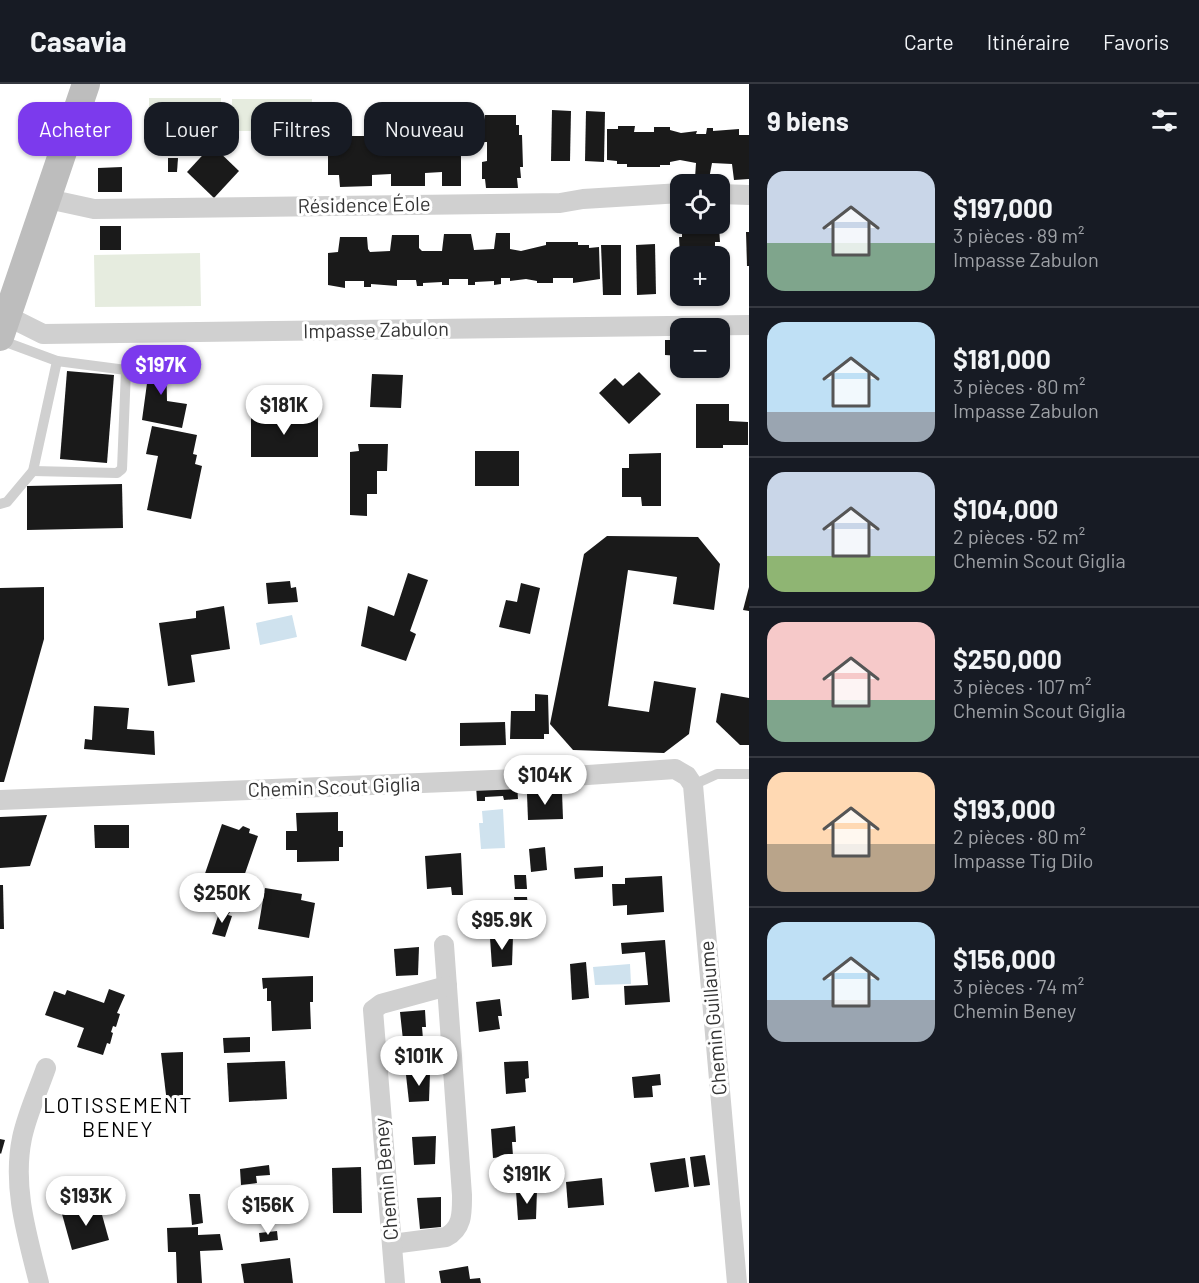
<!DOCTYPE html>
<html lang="fr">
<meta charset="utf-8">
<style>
:root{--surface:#171b24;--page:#20242c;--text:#f1f3f6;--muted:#9ea1a6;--line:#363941;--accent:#7c3aed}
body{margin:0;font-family:Barlow,sans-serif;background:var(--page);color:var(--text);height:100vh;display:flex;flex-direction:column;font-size:22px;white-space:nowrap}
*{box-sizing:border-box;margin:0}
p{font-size:20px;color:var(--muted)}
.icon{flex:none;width:33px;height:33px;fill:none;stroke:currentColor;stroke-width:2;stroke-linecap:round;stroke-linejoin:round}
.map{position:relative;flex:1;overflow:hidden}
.side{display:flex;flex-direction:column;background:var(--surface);width:450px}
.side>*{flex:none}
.banner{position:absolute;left:18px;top:18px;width:570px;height:54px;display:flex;gap:12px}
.buttons{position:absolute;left:670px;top:90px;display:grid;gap:12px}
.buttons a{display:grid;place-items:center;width:60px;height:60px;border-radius:12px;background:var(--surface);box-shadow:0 2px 4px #0004;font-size:30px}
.price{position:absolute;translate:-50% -51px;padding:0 14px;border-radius:21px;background:#fff;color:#222;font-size:20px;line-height:39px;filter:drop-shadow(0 2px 3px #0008)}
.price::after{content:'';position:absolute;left:50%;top:36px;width:18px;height:14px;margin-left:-9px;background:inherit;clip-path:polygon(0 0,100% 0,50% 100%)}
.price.current{background:var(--accent);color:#fff}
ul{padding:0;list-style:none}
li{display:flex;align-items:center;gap:18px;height:150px;padding:0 18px}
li+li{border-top:2px solid var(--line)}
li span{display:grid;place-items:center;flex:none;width:168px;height:120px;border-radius:18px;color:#555}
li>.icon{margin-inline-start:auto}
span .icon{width:72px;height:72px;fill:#fffc;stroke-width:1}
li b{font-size:26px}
h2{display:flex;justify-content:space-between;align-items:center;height:72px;padding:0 18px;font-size:26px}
.pill{padding:0 21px;border-radius:18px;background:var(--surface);box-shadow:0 2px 4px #0004;font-size:21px;line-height:54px}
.pill.current{background:var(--accent);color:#fff}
header{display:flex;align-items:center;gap:36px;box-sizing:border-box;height:84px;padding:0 30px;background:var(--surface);border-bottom:2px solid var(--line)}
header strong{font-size:28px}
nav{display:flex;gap:33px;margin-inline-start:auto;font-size:21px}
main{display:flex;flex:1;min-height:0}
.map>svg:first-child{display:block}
.green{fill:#e6ecdf}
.water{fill:#cfe2ee}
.building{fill:#1a1a1a}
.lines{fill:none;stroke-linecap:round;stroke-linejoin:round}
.lane{stroke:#d0d0d0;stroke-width:10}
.street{stroke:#d0d0d0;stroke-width:20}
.secondary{stroke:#bdbdbd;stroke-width:28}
.labels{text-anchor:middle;stroke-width:6;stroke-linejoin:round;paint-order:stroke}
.street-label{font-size:20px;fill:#333;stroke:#fff}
.neighbourhood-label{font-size:21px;letter-spacing:1.5px;fill:#000;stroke:#fff}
</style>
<header>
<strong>Casavia</strong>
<nav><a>Carte</a><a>Itinéraire</a><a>Favoris</a></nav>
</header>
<main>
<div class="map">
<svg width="749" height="1199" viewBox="0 0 749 1199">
<rect width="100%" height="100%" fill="#fff"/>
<g class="green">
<rect x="149" y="14" width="72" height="41"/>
<path d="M232,15H312L311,47H231Z"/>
<path d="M200,169L201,222L95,223L94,171Z"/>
</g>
<g class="water">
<path d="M292,531L297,553L260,561L256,539Z"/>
<path d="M503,725L505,764L481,765L479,739H483L482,727Z"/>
<path d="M630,880L631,900L595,901L593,883Z"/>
</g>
<g class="building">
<path d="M552,26L571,27L570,77H551Z"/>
<path d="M586,27L605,28L604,78L585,77Z"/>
<path d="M485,31H516V41H519V51H522L523,83H520L521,94H517L518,104H486L485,95H482V78L487,77V58H482L481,42L484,41Z"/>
<path d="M618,42H635L634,48H654V43H670V46L681,49L697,47L696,50H706L707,44H713V47L739,45V51H749V95L734,96L732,80L712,79L709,95L695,94L696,79L680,76L670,78V81H660V83H627V80H617V77L607,76V45H618Z"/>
<path d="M411,46H449V50H461V102H442V88L425,89V102H391V90L372,91V102L340,103L339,91H328V47H349L350,52H364V47H396L397,50H411Z"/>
<path d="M212,61L239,87L214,114L187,88Z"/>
<path d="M168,74H178L177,88H168Z"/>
<path d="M122,83V108H98V84Z"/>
<path d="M685,140L719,142L720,158H715V172H680L679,153H682V143H685Z"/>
<rect x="100" y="142" width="21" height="24"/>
<path d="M746,148H749V182H747Z"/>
<path d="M496,149H510V165L521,167L546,161V158H578V161H589V164L599,163L600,195L573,199V194H553V199H537V197L526,195L510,197V194H501V200L494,201V197L475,198V201H468V195H449V201H442V198L423,199V202H417L416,196H397V202L371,200V203H364V197H345V204L328,201V169L338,168L340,153H367L368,165L370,168L390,167L392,151H419V164L422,167H442L444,150H471L474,166L494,165Z"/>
<path d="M655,160L656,210L637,211L636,161Z"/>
<path d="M601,161H621V211H603Z"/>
<path d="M665,256H681V272L665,271Z"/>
<path d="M166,269L167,317L187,320L182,344L142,336L151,270Z"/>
<path d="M133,274L143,275L142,290L131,289Z"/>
<path d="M67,287L114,291L107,379L60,375Z"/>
<path d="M639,288L661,310L629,340L599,309L615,294L623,302Z"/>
<path d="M372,290L403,291L401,324L370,323Z"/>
<path d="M696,320H729V337L748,338V361H723V364H696Z"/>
<rect x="251" y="332" width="67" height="41"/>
<path d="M152,342L197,351L193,370L197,371L195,380L202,382L191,435L147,426L158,372L146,370Z"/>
<path d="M358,360H388L387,387H377V410H367V432L350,431V368L359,367Z"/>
<rect x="475" y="367" width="44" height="35"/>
<path d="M661,369V422H642L641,413H622V384H629V370Z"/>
<path d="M122,400L123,444L27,446V402Z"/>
<path d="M607,452L698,453L720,480L714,526L673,520L677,493L628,486L608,622L649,628L654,597L696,604L689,650L664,669L573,666L550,640L584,470Z"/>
<path d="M408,489L428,496L410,547L416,550L406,577L361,562L368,522L394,532Z"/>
<path d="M290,497L291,504L296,503L298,518L268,520L266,499Z"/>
<path d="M521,499L540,504L530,550L499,543L506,516L517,518Z"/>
<path d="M44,503V555L4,698H0V504Z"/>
<path d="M749,503V527L743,526Z"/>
<path d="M224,522L230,565L191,571L195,598L168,602L159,539L196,534V527Z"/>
<path d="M721,609L749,614V661H740L716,638Z"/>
<path d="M535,610L548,611L549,650H544V655H510L511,627H535Z"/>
<path d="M94,622L129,624L127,645L154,647L155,671L84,665L85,655L92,656Z"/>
<path d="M505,638L506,661L460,662V639Z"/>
<path d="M517,700L518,715L504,716L503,712L485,713V717H477L476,701Z"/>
<path d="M562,708L563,735L528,736L527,710Z"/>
<path d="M338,728V747H343V763H339V777L297,778V766H286V747H297L296,729Z"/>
<path d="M47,731L30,782L0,784V733Z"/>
<path d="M222,740L239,746L243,742L250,745L249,749L258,752L241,801L235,799L230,814L200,804Z"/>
<path d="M94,741H129V764H95Z"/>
<path d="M545,763L547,786L531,788L529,765Z"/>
<path d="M461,769L463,811H452L451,803L427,805L425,772Z"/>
<path d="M603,782V793L575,795L574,784Z"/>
<path d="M514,791H526L527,805H515Z"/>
<path d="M662,792L664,828L627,831V821L613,822L612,800H625V794Z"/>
<path d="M0,801H3L4,845H0Z"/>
<path d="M265,804L302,810L301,816L315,819L309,854L258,845Z"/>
<path d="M514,813H527L529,834L516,836Z"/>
<path d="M224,826L230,828L228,831L232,832L225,853L212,850L219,829L223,830Z"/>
<path d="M513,852L512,881L492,883L490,854Z"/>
<path d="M665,856L670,918L625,921L624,902L648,901L645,868L622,870L621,859Z"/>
<path d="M419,863L418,891L396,892L394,865Z"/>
<path d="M586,878L589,914L572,916L570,880Z"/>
<path d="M313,892V918H310L311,945L272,947L271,917H267V904L263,905L262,894Z"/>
<path d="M109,905L125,911L117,929L120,930L116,943L113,942L111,948L113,949L110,960L107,959L103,971L77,963L84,944L45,931L54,907L65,911L67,906L104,919Z"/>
<path d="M500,915L502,932H498L500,945L479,948L476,918Z"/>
<path d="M425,926L426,943H422L423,955L403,956L400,928Z"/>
<path d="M250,953V968L224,969L223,954Z"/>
<path d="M183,968V1018L167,1019L161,969Z"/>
<path d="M285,977L287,1015L229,1018L227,979Z"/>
<path d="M528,977L529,994L525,995L526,1008L506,1010L504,978Z"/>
<path d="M430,989L429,1017L409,1018L406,991Z"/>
<path d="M660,990L661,1001L652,1002L653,1013L634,1014L632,993Z"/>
<path d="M515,1042L516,1058H512L513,1072L493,1074L491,1045Z"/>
<path d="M436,1052L435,1080L414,1081L412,1053Z"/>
<path d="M0,1055L5,1056L1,1070L0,1069Z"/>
<path d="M705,1071L710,1101L694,1103L690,1073Z"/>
<path d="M685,1074L689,1103L655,1108L650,1079Z"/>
<path d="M269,1081L270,1091L256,1092L257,1099L241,1101L240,1085Z"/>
<path d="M361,1083L362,1129H333L332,1084Z"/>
<path d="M602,1094L604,1121L568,1124L566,1098Z"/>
<path d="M537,1106L536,1135L518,1136L516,1107Z"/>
<path d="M189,1110H200L203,1139L192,1141Z"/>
<path d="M441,1113V1143L420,1145L417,1114Z"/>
<path d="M99,1120L109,1156L72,1166L62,1130Z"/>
<path d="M198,1143V1151L220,1150L223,1166L200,1167L202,1199H177L176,1168H168L167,1144Z"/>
<path d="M277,1147L278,1156L260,1158L259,1149Z"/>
<path d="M290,1174L293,1199H244L241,1180Z"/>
<path d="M468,1182L470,1195L480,1194L481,1199H441L439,1187Z"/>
</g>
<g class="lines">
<g class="lane">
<path d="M0,256L57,277L33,387L7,418L0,420"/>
<path d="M33,387L117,389L122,385L126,286L57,277"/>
<path d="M693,701L717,690H749"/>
</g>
<g class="street">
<path d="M720,110L749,111"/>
<path d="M48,115L94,125L560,119L583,115L681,109"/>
<path d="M7,232L43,250L749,241"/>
<path d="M0,716L544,694L675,685L687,692L693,701L737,1199"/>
<path d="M392,1160L446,1153C463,1144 462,1128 462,1111L444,861"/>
<path d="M39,1199C27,1151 12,1103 22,1054C27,1030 38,1007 46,984"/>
<path d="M395,1199L373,926L381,920L447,902"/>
</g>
<path class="secondary" d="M0,253L86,0"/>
</g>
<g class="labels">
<g class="street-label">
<text transform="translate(364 121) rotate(-1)" y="7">Résidence Éole</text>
<text transform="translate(376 246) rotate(-1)" y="7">Impasse Zabulon</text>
<text transform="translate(334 703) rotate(-2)" y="7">Chemin Scout Giglia</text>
<text transform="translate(713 934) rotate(-95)" y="7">Chemin Guillaume</text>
<text transform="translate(386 1095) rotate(-95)" y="7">Chemin Beney</text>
</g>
<g class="neighbourhood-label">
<text x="118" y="1029">LOTISSEMENT<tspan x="118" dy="24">BENEY</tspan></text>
</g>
</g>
</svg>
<div class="buttons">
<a><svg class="icon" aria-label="locate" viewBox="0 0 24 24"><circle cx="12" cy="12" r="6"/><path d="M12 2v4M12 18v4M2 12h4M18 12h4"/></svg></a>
<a>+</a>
<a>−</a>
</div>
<b class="price current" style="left:161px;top:312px">$197K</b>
<b class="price" style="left:284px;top:352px">$181K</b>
<b class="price" style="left:545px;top:722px">$104K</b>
<b class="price" style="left:222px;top:840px">$250K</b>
<b class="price" style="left:502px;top:867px">$95.9K</b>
<b class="price" style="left:419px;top:1003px">$101K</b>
<b class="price" style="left:527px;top:1121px">$191K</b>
<b class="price" style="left:86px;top:1143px">$193K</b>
<b class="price" style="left:268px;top:1152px">$156K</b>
<div class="banner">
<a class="pill current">Acheter</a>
<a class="pill">Louer</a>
<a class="pill">Filtres</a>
<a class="pill">Nouveau</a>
</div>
</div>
<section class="side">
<h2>9 biens<svg class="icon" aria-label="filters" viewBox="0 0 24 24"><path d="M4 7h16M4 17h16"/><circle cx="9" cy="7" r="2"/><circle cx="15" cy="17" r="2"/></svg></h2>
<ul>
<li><span style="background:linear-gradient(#c9d6e8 60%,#7fa58c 0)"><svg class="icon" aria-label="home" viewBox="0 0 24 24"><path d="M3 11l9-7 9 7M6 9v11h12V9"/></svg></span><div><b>$197,000</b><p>3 pièces · 89 m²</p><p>Impasse Zabulon</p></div></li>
<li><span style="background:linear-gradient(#bfe0f5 75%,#9aa5b1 0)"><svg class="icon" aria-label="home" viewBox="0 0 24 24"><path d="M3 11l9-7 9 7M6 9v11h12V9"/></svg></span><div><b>$181,000</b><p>3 pièces · 80 m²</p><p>Impasse Zabulon</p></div></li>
<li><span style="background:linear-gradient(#c9d6e8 70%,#8fb573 0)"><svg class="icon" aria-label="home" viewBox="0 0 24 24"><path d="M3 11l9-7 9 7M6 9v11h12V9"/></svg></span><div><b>$104,000</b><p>2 pièces · 52 m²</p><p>Chemin Scout Giglia</p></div></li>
<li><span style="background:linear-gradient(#f6c9c9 65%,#7fa58c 0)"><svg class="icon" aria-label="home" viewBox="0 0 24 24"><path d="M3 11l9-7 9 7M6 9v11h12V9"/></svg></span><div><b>$250,000</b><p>3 pièces · 107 m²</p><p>Chemin Scout Giglia</p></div></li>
<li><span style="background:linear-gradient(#ffd9b3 60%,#b9a48a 0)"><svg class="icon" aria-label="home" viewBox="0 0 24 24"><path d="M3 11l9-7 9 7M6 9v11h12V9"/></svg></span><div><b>$193,000</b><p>2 pièces · 80 m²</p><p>Impasse Tig Dilo</p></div></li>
<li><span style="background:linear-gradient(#bfe0f5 65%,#9aa5b1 0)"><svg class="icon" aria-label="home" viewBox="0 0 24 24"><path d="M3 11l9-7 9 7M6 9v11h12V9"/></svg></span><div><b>$156,000</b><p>3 pièces · 74 m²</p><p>Chemin Beney</p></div></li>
</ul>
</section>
</main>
